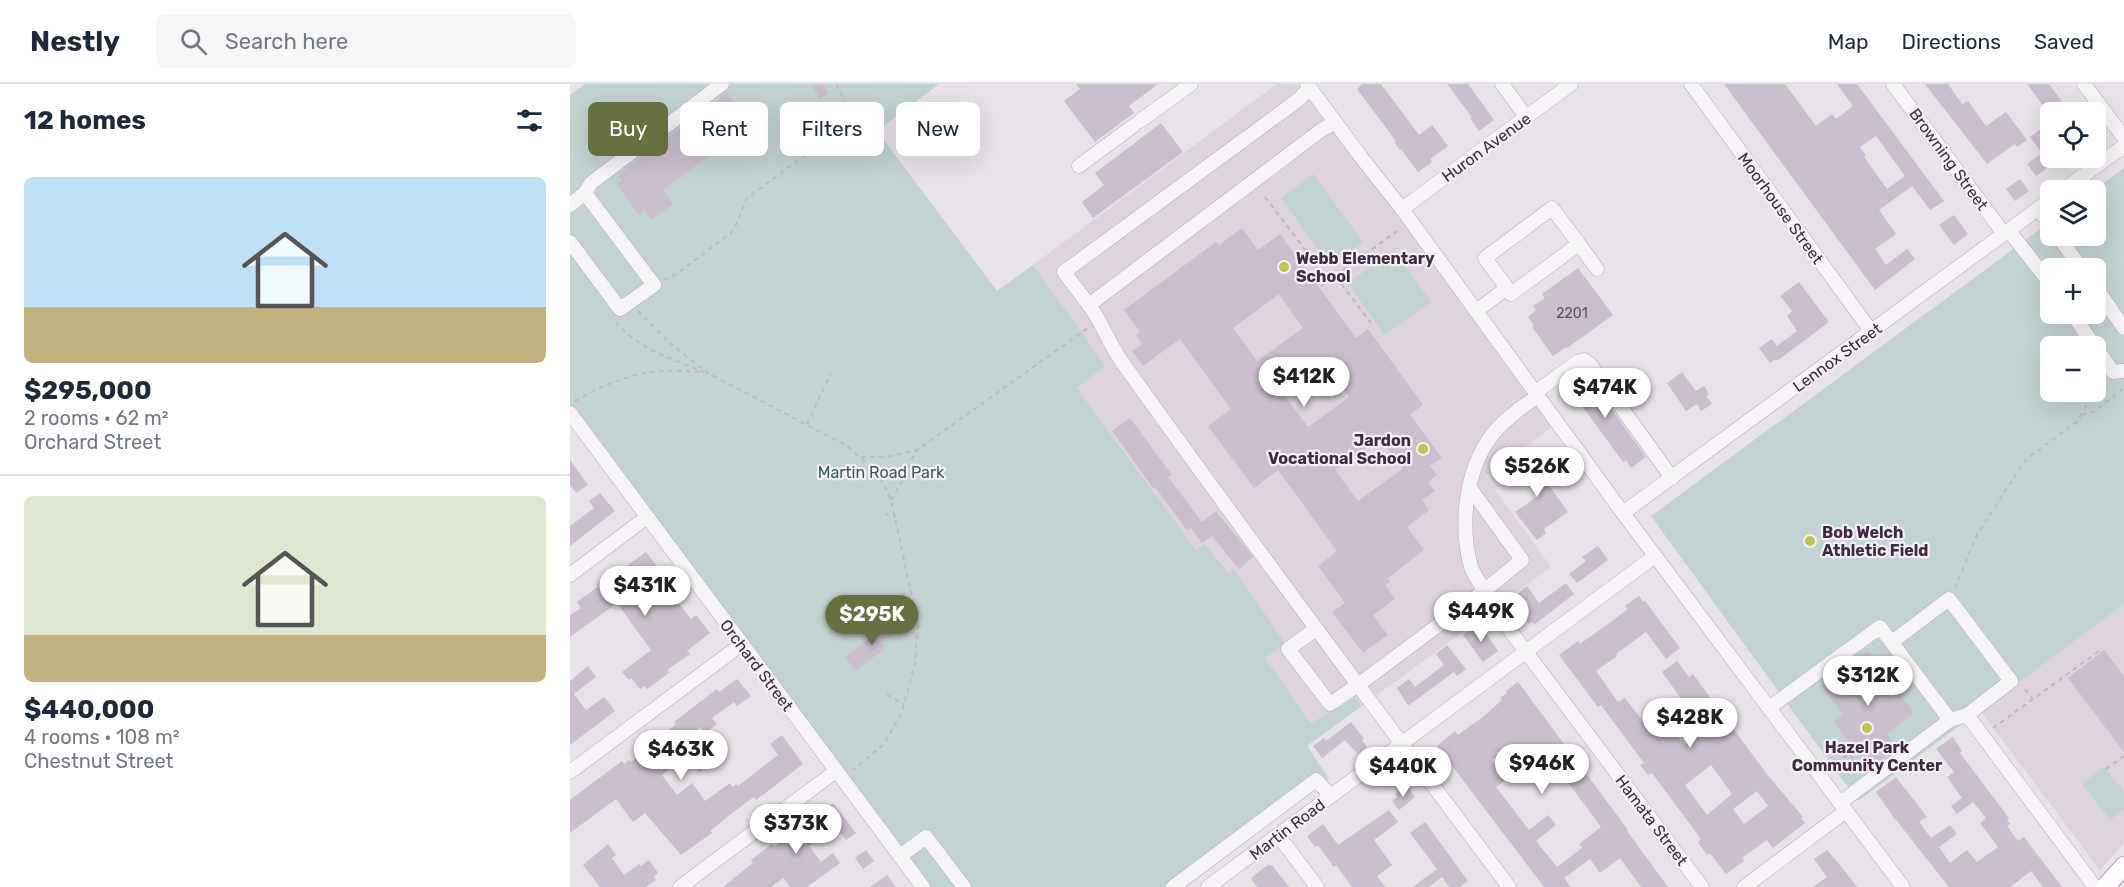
<!DOCTYPE html>
<meta charset="utf-8">
<style>
:root{--surface:#fff;--page:#f6f6f7;--text:#1f2937;--muted:#747a83;--line:#e0e1e3;--accent:#667041}
body{margin:0;font-family:Rubik,sans-serif;background:var(--page);color:var(--text);height:100vh;display:flex;flex-direction:column;font-size:22px;white-space:nowrap}
*{box-sizing:border-box;margin:0}
p{font-size:20px;color:var(--muted)}
.icon{flex:none;width:33px;height:33px;fill:none;stroke:currentColor;stroke-width:2;stroke-linecap:round;stroke-linejoin:round}
.map{position:relative;flex:1;overflow:hidden}
.panel{display:flex;flex-direction:column;background:var(--surface);width:570px}
.panel>*{flex:none}
.banner{position:absolute;left:18px;top:18px;width:570px;height:54px;display:flex;gap:12px}
.tools{position:absolute;left:1470px;top:18px;display:grid;gap:12px}
.tools a{display:grid;place-items:center;width:66px;height:66px;border-radius:9px;background:var(--surface);box-shadow:0 6px 24px #0002;font-size:30px}
.price{position:absolute;translate:-50% -51px;padding:0 14px;border-radius:21px;background:#fff;color:#222;font-size:20px;line-height:39px;filter:drop-shadow(0 2px 3px #0008)}
.price::after{content:'';position:absolute;left:50%;top:36px;width:18px;height:14px;margin-left:-9px;background:inherit;clip-path:polygon(0 0,100% 0,50% 100%)}
.price.on{background:var(--accent);color:#fff}
ul{padding:0;list-style:none}
li{display:grid;align-content:center;gap:12px;height:318px;padding:0 24px}
li+li{border-top:2px solid var(--line)}
li span{display:grid;place-items:center;height:186px;border-radius:9px;color:#555}
li>.icon{margin-inline-start:auto}
span .icon{width:108px;height:108px;fill:#fffc;stroke-width:1}
li b{font-size:26px}
h2{display:flex;justify-content:space-between;align-items:center;height:72px;padding:0 24px;font-size:26px}
.chip{padding:0 21px;border-radius:9px;background:var(--surface);box-shadow:0 6px 24px #0002;font-size:21px;line-height:54px}
.chip.on{background:var(--accent);color:#fff}
header{display:flex;align-items:center;gap:36px;box-sizing:border-box;height:84px;padding:0 30px;background:var(--surface);border-bottom:2px solid var(--line)}
header strong{font-size:28px}
nav{display:flex;gap:33px;margin-inline-start:auto;font-size:21px}
.search{width:420px;height:54px;background:var(--page);display:flex;align-items:center;gap:15px;box-sizing:border-box;padding:0 21px;border-radius:9px;color:var(--muted);font-size:22px}
main{display:flex;flex:1;min-height:0}
.map>svg:first-child{display:block}
.built{fill:#ddd4de}
.green{fill:#c3d3d2;fill-rule:evenodd}
.building{fill:#cabfcc;fill-rule:evenodd}
.lines{fill:none;stroke-linecap:round;stroke-linejoin:round}
.minor-casing{stroke:#b5abb6;stroke-width:15}
.major-casing{stroke:#b1a1b4;stroke-width:20}
.path{stroke:#bfb8c1;stroke-width:2;stroke-dasharray:4.5 4.5;stroke-linecap:butt}
.minor{stroke:#f7f4f8;stroke-width:14}
.major{stroke:#fff;stroke-width:18}
.poi-dot{fill:#bdc74e;stroke:#f6f1f7;stroke-width:2}
.labels{text-anchor:middle;stroke-width:4.5;stroke-linejoin:round;paint-order:stroke}
.number-label{font-size:14px;fill:#605063}
.street-label{font-size:16px;fill:#3d2b40;stroke:#f6f1f7}
.poi-label{font-size:16px;font-weight:bold;fill:#3d2b40;stroke:#f6f1f7;text-anchor:start}
.park-label{font-size:16px;fill:#395a5b;stroke:#f6f1f7}
</style>
<header>
<strong>Nestly</strong>
<div class="search"><svg class="icon" aria-label="search" viewBox="0 0 24 24"><circle cx="10" cy="10" r="6"/><path d="M15 15l6 6"/></svg>Search here</div>
<nav><a>Map</a><a>Directions</a><a>Saved</a></nav>
</header>
<main>
<section class="panel">
<h2>12 homes<svg class="icon" aria-label="filters" viewBox="0 0 24 24"><path d="M4 7h16M4 17h16"/><circle cx="9" cy="7" r="2"/><circle cx="15" cy="17" r="2"/></svg></h2>
<ul>
<li><span style="background:linear-gradient(#bfe0f5 70%,#c2b280 0)"><svg class="icon" aria-label="home" viewBox="0 0 24 24"><path d="M3 11l9-7 9 7M6 9v11h12V9"/></svg></span><div><b>$295,000</b><p>2 rooms · 62 m²</p><p>Orchard Street</p></div></li>
<li><span style="background:linear-gradient(#dfe7d0 75%,#c2b280 0)"><svg class="icon" aria-label="home" viewBox="0 0 24 24"><path d="M3 11l9-7 9 7M6 9v11h12V9"/></svg></span><div><b>$440,000</b><p>4 rooms · 108 m²</p><p>Chestnut Street</p></div></li>
</ul>
</section>
<div class="map">
<svg width="1554" height="803" viewBox="0 0 1554 803">
<rect width="100%" height="100%" fill="#e8e2e9"/>
<g class="built">
<path d="M707,0H735L983,342L915,392L981,483L792,622L785,614L742,639L694,573L716,560L663,487L660,489L635,460L626,466L507,304L536,282L463,181Z"/>
<path d="M1554,520V759L1530,786L1410,626Z"/>
</g>
<g class="green">
<path d="M15,0H369L307,47L427,207L463,181L536,282L507,304L626,466L635,460L659,489L664,486L716,560L695,574L741,639L785,614L792,622L737,662L759,695L616,803H353L0,329V11Z"/>
<path d="M1554,84V520L1288,717L1081,432L1480,138V152H1526V106H1524ZM1480,184H1526V230H1480ZM1480,262H1526V308H1480Z"/>
<path d="M743,90L793,158L760,182L711,114Z"/>
<path d="M824,166L861,218L814,251L778,199Z"/>
<path d="M1534,683L1554,708V725L1540,736L1512,700Z"/>
</g>
<g class="building">
<path d="M248,0H253L259,9L250,15L243,3Z"/>
<path d="M506,0H588L559,22L564,29L525,58L494,17L510,5Z"/>
<path d="M792,0H811L849,51L862,41L878,62L860,75L862,78L848,88L831,65L830,66L824,58L826,57L787,5Z"/>
<path d="M877,0H898L924,36L909,47L900,34L902,33Z"/>
<path d="M1154,0H1215L1246,42L1262,30L1266,35L1283,22L1267,0H1287L1374,117L1360,126L1342,102L1309,126L1326,150L1305,165L1316,181L1337,165L1345,175L1305,206ZM1306,52L1335,92L1317,105L1294,73L1296,72L1290,63Z"/>
<path d="M1355,0H1378L1392,20L1398,17L1416,42L1436,28L1457,56L1447,63L1445,60L1417,80Z"/>
<path d="M1457,0H1479L1496,23L1489,28H1478Z"/>
<path d="M157,9L181,41L93,106L103,120L81,136L74,127L69,131L46,100L52,96L48,91Z"/>
<path d="M1480,38V74H1491L1466,92L1457,80L1472,69L1460,53Z"/>
<path d="M591,39L613,68L523,134L512,118L534,101L525,89Z"/>
<path d="M1450,95L1459,107L1445,117L1436,105Z"/>
<path d="M1384,131L1398,150L1384,161L1369,141Z"/>
<path d="M672,144L688,166L710,150L786,254L798,245L853,321L840,330L872,374L860,382L867,391L858,398L865,407L852,416L859,426L837,443L854,466L818,494L820,498L815,501L825,515L803,531L818,551L793,569L762,528L775,519L748,482L767,467L708,386L684,404L638,342L661,325L610,255L573,282L562,267L572,260L566,251L570,248L554,226L646,158L649,161ZM709,210L733,244L687,277L663,244ZM754,279L779,313L738,343L713,309ZM810,354L832,385L788,417L765,386Z"/>
<path d="M1008,184L1043,231L997,264L996,263L983,272L962,243L964,241L958,233L966,226L963,222L975,214L972,210Z"/>
<path d="M1229,198L1259,238L1207,277L1206,275L1200,279L1189,264L1202,255L1207,262L1227,247L1217,232L1222,227L1210,212Z"/>
<path d="M1011,286L1014,287L1076,373L1061,384L1056,376L1053,378L999,304L1001,302L997,296Z"/>
<path d="M1112,288L1126,307L1134,302L1139,310L1136,312L1142,320L1131,327L1127,320L1116,327L1097,299Z"/>
<path d="M560,334L602,391L598,393L632,438L646,427L683,473L669,485L642,452L632,459L621,444L617,446L585,403L583,404L542,347Z"/>
<path d="M954,366L978,395L980,399L978,400L998,428L974,445L976,449L967,456L945,428L968,412L951,387L947,389L938,377Z"/>
<path d="M0,376L18,401L6,409L0,401Z"/>
<path d="M30,409L45,427L0,462V442L24,424L19,417Z"/>
<path d="M1028,462L1038,476L1007,499L999,490L1016,477L1012,473Z"/>
<path d="M76,468L89,485L93,482L99,490L96,493L108,509L103,512L121,535L126,531L140,549L117,567L120,570L97,586L99,589L77,605L75,602L70,605L61,594L59,596L52,588L81,566L47,519L0,553V531L11,524L7,518L29,502L27,500L49,483L51,486Z"/>
<path d="M996,499L1004,510L964,541L962,538L959,540L942,518L944,516L943,513L957,502L969,519Z"/>
<path d="M1069,512L1073,518L1075,517L1110,564L1096,575L1076,548L1046,570L1047,572L1026,587L1048,618L1055,614L1083,651L1097,640L1111,657L1112,656L1115,660L1138,642L1125,623L1120,627L1092,588L1107,577L1119,593L1123,590L1196,689L1233,733L1231,734L1235,739L1213,756L1203,764L1197,756L1172,774L1174,777L1156,790L1140,769L1137,771L1128,758L1131,755L1082,689L1078,691L1070,681L1074,679L1031,621L1028,623L989,571L1008,557L1010,560L1038,540L1058,525L1055,522ZM1141,681L1162,710L1137,731L1115,701ZM1187,707L1198,722L1174,740L1163,725Z"/>
<path d="M325,535L332,544L311,559L315,564L286,587L275,573Z"/>
<path d="M909,539L928,567L913,578L893,551Z"/>
<path d="M877,561L896,585L887,592L884,588L839,621L837,620L827,604L839,595L845,603L874,581L866,570Z"/>
<path d="M1534,566L1554,592V668L1498,594Z"/>
<path d="M1298,567L1344,629L1317,650L1327,664L1302,682L1284,658L1281,661L1264,638L1273,631L1252,602Z"/>
<path d="M18,582L26,593L4,610L16,626L34,613L45,627L0,661V597Z"/>
<path d="M167,595L181,612L167,622L164,618L142,634L147,640L135,649L131,643L107,660L116,673L92,691L107,711L122,699L135,717L160,699L162,703L167,700L168,702L208,671L200,660L212,651L233,680L190,713L186,716L184,713L162,729L140,747L142,749L111,771L75,729L63,738L46,715L0,749V716L52,677L54,680L59,676L61,678L90,656L89,654L106,640L104,638L147,605L149,608Z"/>
<path d="M948,598L1058,746L1057,747L1098,803H1071L1050,774L1030,789L1020,775L994,794L1001,803H974L867,662L885,647L888,651L914,632L932,616L930,614L937,609L936,607ZM939,663L961,695L983,678L1031,743L1009,760L1012,764L987,783L966,757L986,741L978,731L959,746L926,703L936,695L922,676Z"/>
<path d="M781,638L794,655L792,656L797,663L788,670L775,656L752,674L743,662L754,654L756,657Z"/>
<path d="M1383,653L1392,667L1390,669L1439,734L1437,736L1440,740L1437,742L1448,757L1454,753L1492,803H1473L1461,787L1440,803H1379L1322,731L1306,708L1326,693L1357,733L1349,738L1361,754L1380,741L1387,750L1369,763L1380,779L1397,766L1407,778L1428,763L1410,739L1416,734L1403,718L1387,730L1381,722L1392,714L1377,693L1384,688L1366,665Z"/>
<path d="M149,659L154,667L129,688L122,678Z"/>
<path d="M836,701L845,713L829,726L822,717L827,713L825,710Z"/>
<path d="M263,719L286,749L276,756L266,743L239,762L251,778L263,769L270,779L262,785L237,803H220L213,794L201,803H153L183,779L181,776L202,760L204,763L221,751L218,748L228,741L236,735L239,738Z"/>
<path d="M819,726L828,738L804,756L822,781L807,792L815,803H782L766,781L764,783L748,761L745,763L737,752L753,740L768,761Z"/>
<path d="M855,738L898,797L889,803H879L872,793L859,803H843L867,785L840,749Z"/>
<path d="M38,760L46,771L42,774L54,791L69,780L71,782L79,776L88,789L84,792L86,796L76,803H30L13,781Z"/>
<path d="M296,766L304,777L293,785L285,774Z"/>
<path d="M1257,766L1274,786L1287,803H1243L1257,793L1244,775Z"/>
<path d="M699,780L700,782L702,781L719,803H687L681,794Z"/>
<path d="M317,791L326,803H300Z"/>
</g>
<g class="lines">
<g class="minor-casing">
<g id="minor">
<path d="M737,0L791,73L832,125L1053,429L1333,803"/>
<path d="M932,0L956,33"/>
<path d="M1121,0L1301,247"/>
<path d="M1323,0L1434,150"/>
<path d="M1514,0L1554,54"/>
<path d="M740,4L728,16L494,188L519,221L750,47L765,38"/>
<path d="M570,37L621,0"/>
<path d="M509,82L563,42"/>
<path d="M1493,106L1554,62"/>
<path d="M15,109L21,99L152,0"/>
<path d="M0,121L15,109L84,201L50,225L0,158"/>
<path d="M832,125L1001,0"/>
<path d="M1469,125L1480,140"/>
<path d="M1439,147L1480,199"/>
<path d="M1488,152L1511,184"/>
<path d="M1009,160L1027,185"/>
<path d="M1526,204L1554,244"/>
<path d="M519,221C532,238 538,258 550,275C628,385 708,493 788,601L760,620L718,565L746,545"/>
<path d="M906,227L937,204L915,174L982,124L1009,160L941,210L937,204"/>
<path d="M1502,230L1543,288L1554,287"/>
<path d="M966,308L1007,278L1014,276L1020,280L1102,394"/>
<path d="M0,329L353,803"/>
<path d="M900,404L952,476L914,507"/>
<path d="M1053,429L1480,116"/>
<path d="M0,491L77,433"/>
<path d="M924,525L1132,803"/>
<path d="M1199,624L1310,543L1380,636"/>
<path d="M1397,631L1525,803"/>
<path d="M0,688L172,560"/>
<path d="M1270,719L1380,636L1397,631L1441,597L1379,515L1322,558"/>
<path d="M708,751L747,803"/>
<path d="M330,772L356,753L394,803"/>
<path d="M110,803L266,687"/>
<path d="M603,803L746,696L761,712"/>
<path d="M638,803L1085,472"/>
<path d="M939,803L788,601L914,507C910,499 904,491 901,483C890,443 895,393 917,358C929,339 950,324 968,312"/>
<path d="M1174,803L1276,727"/>
</g>
</g>
<g class="major-casing">
<path id="major" d="M1535,803L1554,782"/>
</g>
<g class="path">
<path d="M695,113L759,197"/>
<path d="M766,193L801,239"/>
<path d="M94,196L105,191L161,149L168,137L176,115L269,46C279,30 276,16 266,0"/>
<path d="M751,202L830,145"/>
<path d="M68,227L100,259L136,288L277,362L302,384L313,399L321,416L348,540L345,580L332,628L314,660L283,686"/>
<path d="M46,238C66,264 105,276 134,288"/>
<path d="M1526,305L1535,296"/>
<path d="M5,317C50,292 78,283 130,288"/>
<path d="M1512,331L1525,327L1554,304"/>
<path d="M237,340L261,289"/>
<path d="M291,373H317L347,366"/>
<path d="M321,416C332,401 337,382 347,366L518,244"/>
<path d="M315,429L322,433L326,432"/>
<path d="M1385,504L1407,451L1453,379L1464,369L1507,338L1524,308"/>
<path d="M299,555L294,540L340,505"/>
<path d="M1455,605L1463,616"/>
<path d="M317,611L334,620"/>
<path d="M1423,644L1532,565"/>
<path d="M1266,679L1279,670L1293,687"/>
<path d="M1536,685L1554,672"/>
</g>
<use href="#minor" class="minor"/>
<use href="#major" class="major"/>
</g>
<g class="poi-dot">
<circle cx="714" cy="183" r="6"/>
<circle cx="853" cy="365" r="6"/>
<circle cx="1240" cy="457" r="6"/>
<circle cx="1297" cy="644" r="6"/>
</g>
<g class="labels">
<g class="number-label">
<text x="1002" y="234">2201</text>
</g>
<g class="street-label">
<text transform="translate(916 63) rotate(-36)" y="6">Huron Avenue</text>
<text transform="translate(1379 75) rotate(54)" y="6">Browning Street</text>
<text transform="translate(1211 124) rotate(54)" y="6">Moorhouse Street</text>
<text transform="translate(1267 273) rotate(-36)" y="6">Lennox Street</text>
<text transform="translate(187 581) rotate(53)" y="6">Orchard Street</text>
<text transform="translate(1082 736) rotate(53)" y="6">Hamata Street</text>
<text transform="translate(717 745) rotate(-37)" y="6">Martin Road</text>
</g>
<g class="poi-label">
<text x="726" y="180">Webb Elementary<tspan x="726" dy="18">School</tspan></text>
<text x="841" y="362" text-anchor="end">Jardon<tspan x="841" dy="18">Vocational School</tspan></text>
<text x="1252" y="454">Bob Welch<tspan x="1252" dy="18">Athletic Field</tspan></text>
<text x="1297" y="669" text-anchor="middle">Hazel Park<tspan x="1297" dy="18">Community Center</tspan></text>
</g>
<g class="park-label">
<text x="311" y="394">Martin Road Park</text>
</g>
</g>
</svg>
<div class="tools">
<a><svg class="icon" aria-label="locate" viewBox="0 0 24 24"><circle cx="12" cy="12" r="6"/><path d="M12 2v4M12 18v4M2 12h4M18 12h4"/></svg></a>
<a><svg class="icon" aria-label="layers" viewBox="0 0 24 24"><path d="M12 4l9 5-9 5-9-5zM3 14l9 5 9-5"/></svg></a>
<a>+</a>
<a>−</a>
</div>
<b class="price" style="left:734px;top:324px">$412K</b>
<b class="price" style="left:1035px;top:335px">$474K</b>
<b class="price" style="left:967px;top:414px">$526K</b>
<b class="price" style="left:75px;top:533px">$431K</b>
<b class="price" style="left:911px;top:559px">$449K</b>
<b class="price on" style="left:302px;top:562px">$295K</b>
<b class="price" style="left:1298px;top:623px">$312K</b>
<b class="price" style="left:1120px;top:665px">$428K</b>
<b class="price" style="left:111px;top:697px">$463K</b>
<b class="price" style="left:972px;top:711px">$946K</b>
<b class="price" style="left:833px;top:714px">$440K</b>
<b class="price" style="left:226px;top:771px">$373K</b>
<div class="banner">
<a class="chip on">Buy</a>
<a class="chip">Rent</a>
<a class="chip">Filters</a>
<a class="chip">New</a>
</div>
</div>
</main>
